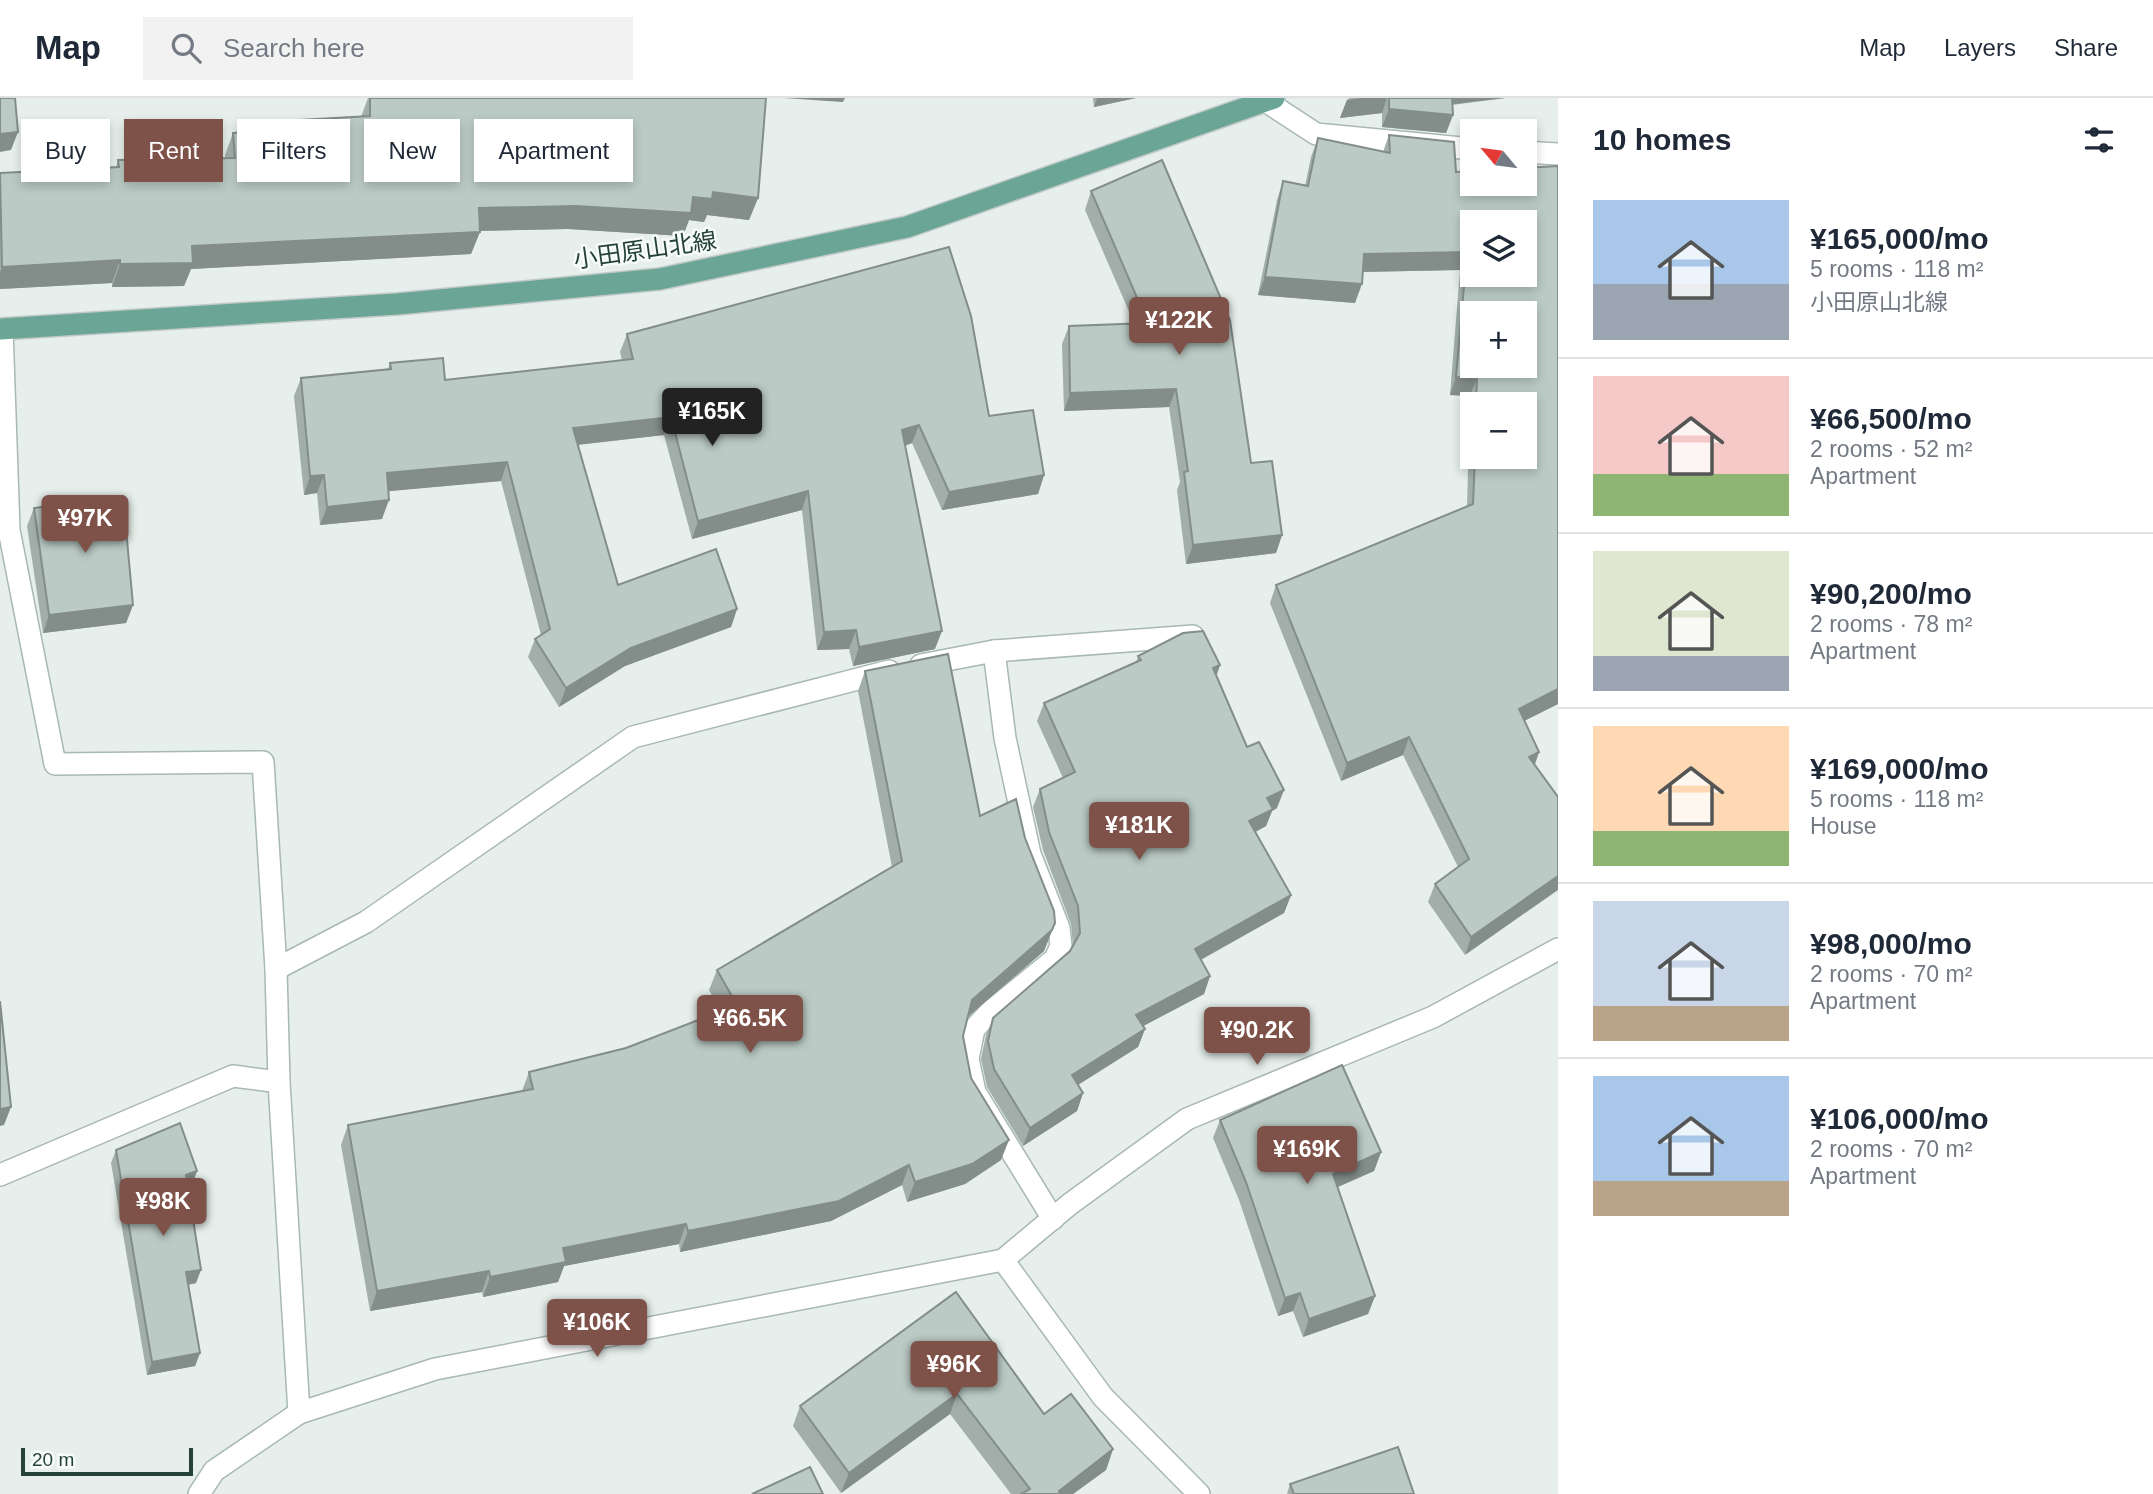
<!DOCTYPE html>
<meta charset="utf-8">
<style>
:root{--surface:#fff;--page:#f2f2f3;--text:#1f2937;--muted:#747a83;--line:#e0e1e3;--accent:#7f5249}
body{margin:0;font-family:Helvetica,"Noto Sans JP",sans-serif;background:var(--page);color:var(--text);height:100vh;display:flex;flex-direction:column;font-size:26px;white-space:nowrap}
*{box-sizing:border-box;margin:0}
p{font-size:23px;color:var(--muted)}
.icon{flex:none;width:38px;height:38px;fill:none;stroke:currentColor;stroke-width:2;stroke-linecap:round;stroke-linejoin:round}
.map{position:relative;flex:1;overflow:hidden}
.sheet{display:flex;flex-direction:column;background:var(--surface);width:595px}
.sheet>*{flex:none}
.top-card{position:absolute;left:21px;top:21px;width:665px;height:63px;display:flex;gap:14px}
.needle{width:46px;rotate:299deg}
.buttons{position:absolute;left:1460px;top:21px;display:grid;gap:14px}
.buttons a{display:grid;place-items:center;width:77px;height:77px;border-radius:0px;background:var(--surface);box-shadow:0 4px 10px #0003;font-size:35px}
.scale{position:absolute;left:21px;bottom:18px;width:172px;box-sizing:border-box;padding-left:7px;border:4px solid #24423a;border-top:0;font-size:19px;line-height:24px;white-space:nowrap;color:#24423a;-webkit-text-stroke:5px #f7fbf9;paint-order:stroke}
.price{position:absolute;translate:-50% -60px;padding:0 16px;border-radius:7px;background:var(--accent);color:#fff;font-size:23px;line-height:46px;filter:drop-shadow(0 2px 4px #0008)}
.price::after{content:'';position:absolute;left:50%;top:42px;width:21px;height:16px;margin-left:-10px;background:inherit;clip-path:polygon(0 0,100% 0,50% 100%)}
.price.on{background:#222;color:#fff}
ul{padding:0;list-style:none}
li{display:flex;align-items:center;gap:21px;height:175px;padding:0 35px}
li+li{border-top:2px solid var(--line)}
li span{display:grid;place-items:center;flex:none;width:196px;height:140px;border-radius:0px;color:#555}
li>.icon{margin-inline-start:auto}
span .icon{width:84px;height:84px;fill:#fffc;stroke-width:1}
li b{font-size:30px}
h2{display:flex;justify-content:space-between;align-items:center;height:84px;padding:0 35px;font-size:30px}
.pill{padding:0 24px;border-radius:0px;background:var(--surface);box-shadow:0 4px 10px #0003;font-size:24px;line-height:63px}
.pill.on{background:var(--accent);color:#fff}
header{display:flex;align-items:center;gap:42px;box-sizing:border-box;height:98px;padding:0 35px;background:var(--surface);border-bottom:2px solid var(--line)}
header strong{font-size:33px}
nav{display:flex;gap:38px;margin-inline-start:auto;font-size:24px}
.search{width:490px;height:63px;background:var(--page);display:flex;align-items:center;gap:18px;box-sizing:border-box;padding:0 24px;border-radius:0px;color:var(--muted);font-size:26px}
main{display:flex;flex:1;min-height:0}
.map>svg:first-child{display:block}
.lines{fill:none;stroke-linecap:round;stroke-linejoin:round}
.lane-casing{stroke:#a8b8b2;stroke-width:24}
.street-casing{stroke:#a8b8b2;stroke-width:24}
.primary-casing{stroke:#c2cac8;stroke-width:24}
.lane{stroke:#fff;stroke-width:21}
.street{stroke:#fff;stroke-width:21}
.primary{stroke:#6aa596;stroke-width:21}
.wall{fill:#a1aea9;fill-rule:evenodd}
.shaded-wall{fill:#838d89}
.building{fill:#bbcac4;stroke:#838d89;stroke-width:2;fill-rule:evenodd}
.labels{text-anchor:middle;stroke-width:5;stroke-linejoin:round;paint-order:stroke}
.street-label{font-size:24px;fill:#24423a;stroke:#f7fbf9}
</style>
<header>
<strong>Map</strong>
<div class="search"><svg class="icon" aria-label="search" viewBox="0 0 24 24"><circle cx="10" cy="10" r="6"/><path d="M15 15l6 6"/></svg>Search here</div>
<nav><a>Map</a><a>Layers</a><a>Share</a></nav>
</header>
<main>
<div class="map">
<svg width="1558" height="1396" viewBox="0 0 1558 1396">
<rect width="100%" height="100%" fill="#e6efeb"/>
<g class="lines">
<g class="lane-casing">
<g id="lane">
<path d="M2,231L9,432L55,666L263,664L276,871L279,984"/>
<path d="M994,553L1005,640L1030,756L1059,830L1061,848L1055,861L990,914L974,931L968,961L975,994L1053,1121"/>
<path d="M921,567L994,553L1193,538"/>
<path d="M276,871L366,824L633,639L889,573"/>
<path d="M0,1077L233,978L279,984L299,1315"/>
</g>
</g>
<g class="street-casing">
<g id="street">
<path d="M1267,4L1316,36L1472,51"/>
<path d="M1524,54L1558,56"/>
<path d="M1003,1162L1103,1299L1199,1396"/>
<path d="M199,1396L214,1373L299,1315L435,1271L1003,1162L1070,1106L1187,1021L1433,919L1558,851"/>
</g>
</g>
<g class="primary-casing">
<path id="primary" d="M0,231L397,206L660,181L907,129L1274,0"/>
</g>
<use href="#lane" class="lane"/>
<use href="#street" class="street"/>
<use href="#primary" class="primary"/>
</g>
<g class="wall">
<path d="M368,0H766L758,100L749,122L707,117L704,124L689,122L683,138L568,131L480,133L471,156L191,171L184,188L112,189V185L0,191V75L116,69L118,62L225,60V57L233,35L262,33L265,24L361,19Z"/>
<path d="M1093,0H1136L1094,9Z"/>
<path d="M1350,0H1506L1452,7L1453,17L1446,35L1382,29V15L1340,20L1347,2Z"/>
<path d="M1389,37L1456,74L1558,68V606L1524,623L1539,654L1465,857L1428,804L1435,786L1458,769L1403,657L1341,683L1270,505L1276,487L1467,409L1470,298L1450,297L1460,172L1363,174L1355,205L1258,197L1277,102L1283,83L1305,88L1311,59L1318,40L1383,54ZM1472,306H1524V359H1472Z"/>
<path d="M1091,93L1251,365L1282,437L1276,455L1186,466L1177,392L1180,384L1169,309L1064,313L1062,246L1069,228L1134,225L1085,112Z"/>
<path d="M627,236L989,318L1044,377L1038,396L942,412L912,345L905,348L935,551L853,568L849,551L817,552L802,412L692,441L664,337L578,347L618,487L737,511L731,529L625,568L559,609L528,559L535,541L541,537L501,383L388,393L382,421L320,427L317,395L304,397L294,298L301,280L388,271L390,265L445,282L622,262L620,254Z"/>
<path d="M34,410L133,507L126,525L43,535L27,428Z"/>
<path d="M1138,558L1220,567L1216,577L1247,649L1277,710L1272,713L1266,728L1255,734L1291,797L1284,815L1201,862L1210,878L1204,896L1143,928L1145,931L1138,949L1078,987L1083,995L1077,1013L1023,1048L987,989L981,961L986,937L993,920L1070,853L1073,848L1071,826L1043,752L1033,709L1040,691L1063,680L1037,623L1044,605L1136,565Z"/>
<path d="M865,573L980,718L1025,740L1055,825L1044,853L967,920L963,938L971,980L1001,1062L965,1086L907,1104L902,1087L831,1123L680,1154L679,1146L564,1168L558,1184L483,1199L482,1194L370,1213L341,1047L348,1027L522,993L529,974L626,950L721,913L709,892L717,872L892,769L858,593Z"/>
<path d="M1220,1022L1381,1054L1374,1073L1338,1089L1375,1198L1368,1216L1303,1239L1293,1213L1278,1218L1239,1102L1213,1040Z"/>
<path d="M116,1052L197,1073L192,1087L188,1089L196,1185L188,1187L200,1255L195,1268L147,1277L111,1065Z"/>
<path d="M956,1194L1044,1316L1113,1351L1106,1372L1073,1396H1011L950,1316L841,1395L793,1328L800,1308Z"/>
<path d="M1290,1386L1414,1396H1287Z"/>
</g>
<g class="shaded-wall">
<path d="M784,0H845L843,4Z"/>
<path d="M1097,0H1136L1094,9Z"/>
<path d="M1362,0H1387L1382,15L1340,20L1347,2Z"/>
<path d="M1447,0H1505L1445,7Z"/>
<path d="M1389,11L1453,17L1446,35L1382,29Z"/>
<path d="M18,34L11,52L0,54V36Z"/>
<path d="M713,94L758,100L749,122L707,117L704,124L689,122L683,138L568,131L470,133L479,110L693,99Z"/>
<path d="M480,134L471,156L191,171L184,188L112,189L120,166L192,148Z"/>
<path d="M1467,154L1460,172L1357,174L1364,156Z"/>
<path d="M120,162L112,185L0,191V174L2,169Z"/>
<path d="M1265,179L1362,186L1355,205L1258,197Z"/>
<path d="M1456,279L1477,280L1470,298L1450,297Z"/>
<path d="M1176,291L1169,309L1064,313L1070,295Z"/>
<path d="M671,319L664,337L566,348L573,330Z"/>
<path d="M919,327L912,345L895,351L902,332Z"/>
<path d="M507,364L501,383L380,394L387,375Z"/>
<path d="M324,377L317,395L304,397L310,378Z"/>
<path d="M1044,377L1038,396L942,412L949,394Z"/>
<path d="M808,393L802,412L692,441L698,423Z"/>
<path d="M389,402L382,421L320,427L327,409Z"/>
<path d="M1282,437L1276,455L1186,466L1193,447Z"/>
<path d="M133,507L126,525L43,535L49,517Z"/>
<path d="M737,511L731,529L625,568L559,609L566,590L631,550Z"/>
<path d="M856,532L849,551L817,552L824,534Z"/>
<path d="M942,533L935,551L853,568L859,549Z"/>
<path d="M1220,567L1214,585L1213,570Z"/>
<path d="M1558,591V606L1512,629L1519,611Z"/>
<path d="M1409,639L1403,657L1341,683L1347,665Z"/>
<path d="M1539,654L1533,672L1529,659Z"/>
<path d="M1284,692L1277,710L1272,713L1266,728L1243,741L1249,723L1267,700Z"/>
<path d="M1558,778V792L1465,857L1471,839Z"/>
<path d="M1291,797L1284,815L1189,868L1195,851Z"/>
<path d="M1055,825L1044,853L964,922L972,902Z"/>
<path d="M1210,878L1204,896L1130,935L1136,917Z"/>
<path d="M1145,931L1138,949L1065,995L1072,977Z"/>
<path d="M1083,995L1077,1013L1023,1048L1030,1030Z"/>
<path d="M11,1009L4,1027L0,1028V1011Z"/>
<path d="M1009,1042L1001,1062L965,1086L907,1104L915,1084Z"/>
<path d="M1381,1054L1374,1073L1326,1094L1333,1076Z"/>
<path d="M909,1067L902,1087L831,1123L680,1154L688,1133Z"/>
<path d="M197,1073L192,1087L181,1091L186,1077Z"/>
<path d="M686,1126L679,1146L564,1168L558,1184L483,1199L490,1179L563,1150Z"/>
<path d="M201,1172L196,1185L181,1188L186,1174Z"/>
<path d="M489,1173L482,1194L370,1213L377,1193Z"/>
<path d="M1300,1195L1293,1213L1278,1218L1285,1200Z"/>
<path d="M1375,1198L1368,1216L1303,1239L1309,1221Z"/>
<path d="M200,1255L195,1268L147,1277L152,1264Z"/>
<path d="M957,1296L950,1316L841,1395L849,1375Z"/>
<path d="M1113,1351L1106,1372L1073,1396H1057L1059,1393Z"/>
</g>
<g class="building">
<path d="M0,0H15L18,34L0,36Z"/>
<path d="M370,0H766L758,100L713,94L712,101L693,99L691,115L576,108L479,110L480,134L192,148L193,165L120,166V162L2,169L0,75L119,69L118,62L235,60L233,35L266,33L265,24L370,18Z"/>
<path d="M1389,0H1452L1453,17L1389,11Z"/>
<path d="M1389,37L1454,44L1456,74L1472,73V86H1524V70L1558,68V591L1519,611L1539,654L1529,659L1558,699V778L1471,839L1435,786L1469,761L1409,639L1347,665L1276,487L1473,406L1475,359H1524V306H1476L1477,280L1456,279L1467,154L1364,156L1362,186L1265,179L1283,83L1308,88L1318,40L1390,55ZM1472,124H1524V177H1472ZM1472,215H1524V268H1472Z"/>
<path d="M1162,62L1230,222L1251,365L1272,363L1282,437L1193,447L1184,374L1188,373L1176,291L1070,295L1069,228L1148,225L1091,93Z"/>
<path d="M949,149L971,218L989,318L1033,312L1044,377L949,394L919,327L902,332L942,533L859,549L856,532L824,534L808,393L698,423L671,319L573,330L618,487L716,451L737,511L631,550L566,590L535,541L550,531L507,364L387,375L389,402L327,409L324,377L310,378L301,280L391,271L390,265L443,260L445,282L633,261L627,236Z"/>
<path d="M123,398L133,507L49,517L34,410Z"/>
<path d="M1203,533L1220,567L1213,570L1247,649L1259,644L1284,692L1267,700L1273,711L1249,723L1291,797L1195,851L1210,878L1136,917L1145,931L1072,977L1083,995L1030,1030L994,971L988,943L993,920L1070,853L1080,835L1078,808L1049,734L1040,691L1075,674L1044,605L1141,562L1138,558L1183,535Z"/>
<path d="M948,556L980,718L1016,701L1025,740L1054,813L1055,825L1052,832L972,902L963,938L971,980L1009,1042L972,1066L915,1084L909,1067L839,1103L688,1133L686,1126L563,1150L566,1164L490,1179L489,1173L377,1193L348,1027L533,991L529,974L626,950L737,907L717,872L902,763L865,573Z"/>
<path d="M0,903L11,1009L0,1011Z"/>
<path d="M1342,967L1381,1054L1333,1076L1375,1198L1309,1221L1300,1195L1285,1200L1246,1084L1220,1022Z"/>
<path d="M180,1025L197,1073L186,1077L201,1172L186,1174L200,1255L152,1264L116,1052Z"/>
<path d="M956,1194L1044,1316L1071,1296L1113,1351L1059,1393L1060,1396H1021L1030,1391L957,1296L849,1375L800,1308Z"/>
<path d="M1398,1349L1414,1396H1294L1290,1386Z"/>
<path d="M810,1369L823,1396H752Z"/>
</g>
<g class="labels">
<g class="street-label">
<text transform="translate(645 152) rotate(-8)" y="8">小田原山北線</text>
</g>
</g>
</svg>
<div class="buttons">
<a><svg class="needle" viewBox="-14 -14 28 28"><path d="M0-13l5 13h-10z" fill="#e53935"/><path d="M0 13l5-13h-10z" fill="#747a83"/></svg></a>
<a><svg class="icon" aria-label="layers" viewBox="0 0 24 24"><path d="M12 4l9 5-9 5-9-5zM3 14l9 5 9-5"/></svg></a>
<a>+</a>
<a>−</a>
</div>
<div class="scale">20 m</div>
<b class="price" style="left:1179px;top:259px">¥122K</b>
<b class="price on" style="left:712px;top:350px">¥165K</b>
<b class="price" style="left:85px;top:457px">¥97K</b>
<b class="price" style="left:1139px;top:764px">¥181K</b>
<b class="price" style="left:750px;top:957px">¥66.5K</b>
<b class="price" style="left:1257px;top:969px">¥90.2K</b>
<b class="price" style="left:1307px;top:1088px">¥169K</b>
<b class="price" style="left:163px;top:1140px">¥98K</b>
<b class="price" style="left:597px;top:1261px">¥106K</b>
<b class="price" style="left:954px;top:1303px">¥96K</b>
<div class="top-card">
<a class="pill">Buy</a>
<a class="pill on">Rent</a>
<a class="pill">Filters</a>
<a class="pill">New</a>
<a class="pill">Apartment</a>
</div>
</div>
<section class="sheet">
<h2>10 homes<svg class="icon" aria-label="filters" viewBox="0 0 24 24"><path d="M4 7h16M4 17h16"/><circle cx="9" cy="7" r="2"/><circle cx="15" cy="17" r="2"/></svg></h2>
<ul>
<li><span style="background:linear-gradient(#a9c7e8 60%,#9aa5b1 0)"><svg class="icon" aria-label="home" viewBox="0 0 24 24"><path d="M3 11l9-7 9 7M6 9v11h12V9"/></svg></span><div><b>¥165,000/mo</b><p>5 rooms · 118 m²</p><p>小田原山北線</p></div></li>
<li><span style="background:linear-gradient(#f6c9c9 70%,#8fb573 0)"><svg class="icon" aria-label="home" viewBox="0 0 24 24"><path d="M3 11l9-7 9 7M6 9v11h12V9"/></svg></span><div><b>¥66,500/mo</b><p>2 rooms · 52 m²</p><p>Apartment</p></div></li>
<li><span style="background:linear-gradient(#dfe7d0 75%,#9aa5b1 0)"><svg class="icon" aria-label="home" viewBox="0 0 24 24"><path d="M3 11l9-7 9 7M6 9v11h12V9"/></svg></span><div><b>¥90,200/mo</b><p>2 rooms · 78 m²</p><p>Apartment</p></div></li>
<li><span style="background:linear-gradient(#ffd9b3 75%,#8fb573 0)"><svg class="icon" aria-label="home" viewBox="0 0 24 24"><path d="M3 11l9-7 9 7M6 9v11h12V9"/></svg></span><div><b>¥169,000/mo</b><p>5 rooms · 118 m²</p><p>House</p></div></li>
<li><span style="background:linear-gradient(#c9d6e8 75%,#b9a48a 0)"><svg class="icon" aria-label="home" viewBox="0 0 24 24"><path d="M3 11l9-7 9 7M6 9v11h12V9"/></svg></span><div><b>¥98,000/mo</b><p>2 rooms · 70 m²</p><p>Apartment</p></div></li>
<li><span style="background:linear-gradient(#a9c7e8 75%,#b9a48a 0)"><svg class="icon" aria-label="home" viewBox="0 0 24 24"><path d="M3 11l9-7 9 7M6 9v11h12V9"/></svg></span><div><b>¥106,000/mo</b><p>2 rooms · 70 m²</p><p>Apartment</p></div></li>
</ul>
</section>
</main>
